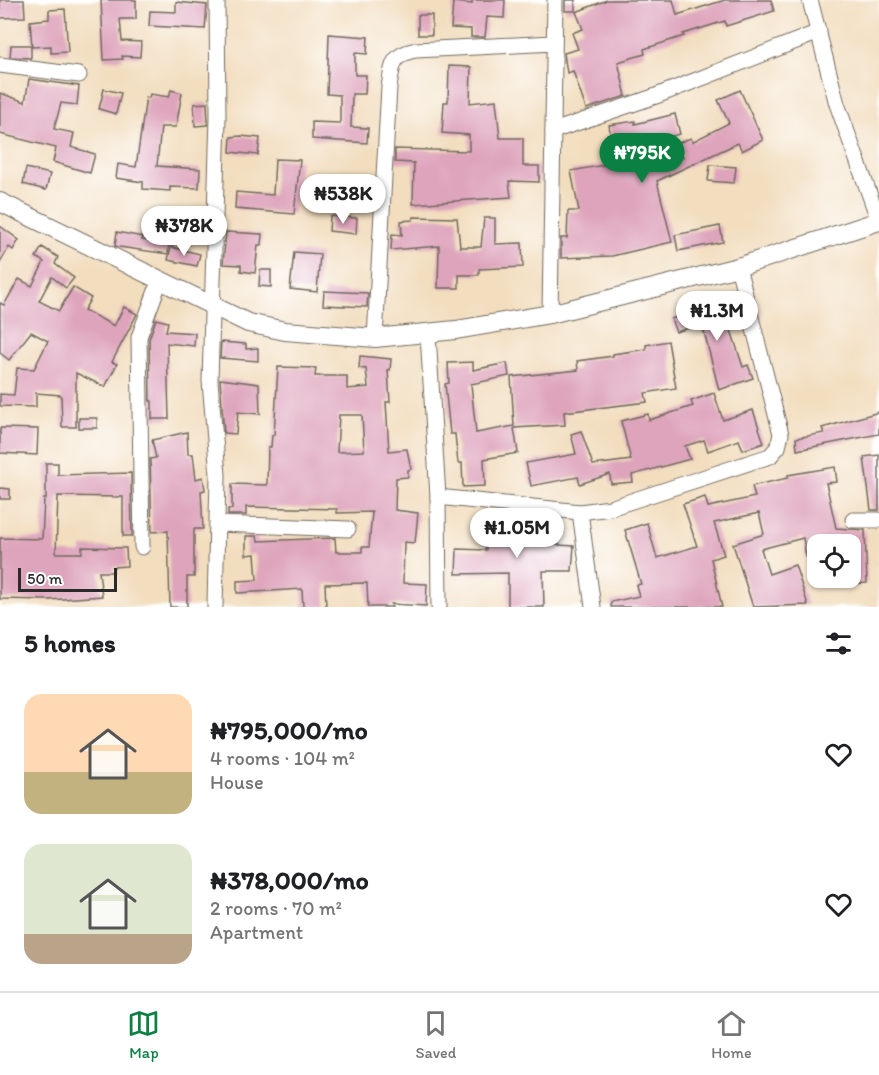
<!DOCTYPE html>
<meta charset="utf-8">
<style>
:root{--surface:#fff;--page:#f6f6f6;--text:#202124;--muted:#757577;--line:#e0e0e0;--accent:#0b8043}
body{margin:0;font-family:Itim,sans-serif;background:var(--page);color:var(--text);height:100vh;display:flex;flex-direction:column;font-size:22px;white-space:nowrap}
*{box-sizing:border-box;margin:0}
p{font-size:20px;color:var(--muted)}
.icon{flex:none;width:33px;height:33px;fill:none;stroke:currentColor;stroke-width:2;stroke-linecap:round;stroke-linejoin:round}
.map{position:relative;height:607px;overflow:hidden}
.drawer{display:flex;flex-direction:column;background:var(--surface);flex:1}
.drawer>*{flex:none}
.buttons{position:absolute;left:807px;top:534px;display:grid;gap:12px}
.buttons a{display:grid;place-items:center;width:54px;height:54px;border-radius:12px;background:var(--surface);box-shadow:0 2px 4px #0004;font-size:30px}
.scale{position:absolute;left:18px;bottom:15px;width:99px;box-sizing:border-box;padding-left:6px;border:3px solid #2b2b2b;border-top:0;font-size:16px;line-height:21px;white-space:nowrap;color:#2b2b2b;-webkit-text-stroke:4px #fff;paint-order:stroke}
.price{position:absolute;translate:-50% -51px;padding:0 14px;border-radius:21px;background:#fff;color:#222;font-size:20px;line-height:39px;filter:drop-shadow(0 2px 3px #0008)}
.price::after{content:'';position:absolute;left:50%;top:36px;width:18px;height:14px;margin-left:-9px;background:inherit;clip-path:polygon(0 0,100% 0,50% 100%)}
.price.selected{background:var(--accent);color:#fff}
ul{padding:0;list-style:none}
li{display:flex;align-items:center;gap:18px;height:150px;padding:0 24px}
li span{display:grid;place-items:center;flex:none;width:168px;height:120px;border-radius:18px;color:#555}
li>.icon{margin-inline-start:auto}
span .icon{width:72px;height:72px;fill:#fffc;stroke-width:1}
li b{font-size:26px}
h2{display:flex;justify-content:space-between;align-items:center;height:72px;padding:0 24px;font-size:26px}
.menu{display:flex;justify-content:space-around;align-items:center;height:84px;border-top:2px solid var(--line);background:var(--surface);font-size:16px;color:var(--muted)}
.menu a{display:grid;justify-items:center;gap:3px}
.menu .selected{color:var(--accent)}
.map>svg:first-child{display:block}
.building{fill:#dea4bc;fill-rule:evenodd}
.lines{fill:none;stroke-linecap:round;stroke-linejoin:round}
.minor-casing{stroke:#71695e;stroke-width:17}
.tertiary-casing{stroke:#71695e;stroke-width:20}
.minor{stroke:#fff;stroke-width:15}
.tertiary{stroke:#fff;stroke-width:18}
</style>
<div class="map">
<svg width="879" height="607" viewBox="0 0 879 607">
<rect width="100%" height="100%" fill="#fff"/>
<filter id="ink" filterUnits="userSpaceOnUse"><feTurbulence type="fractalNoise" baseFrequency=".0167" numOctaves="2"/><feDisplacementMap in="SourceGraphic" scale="12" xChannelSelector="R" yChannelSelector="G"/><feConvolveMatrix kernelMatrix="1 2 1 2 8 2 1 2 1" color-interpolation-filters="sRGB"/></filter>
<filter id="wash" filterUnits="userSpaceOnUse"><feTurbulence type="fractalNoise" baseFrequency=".008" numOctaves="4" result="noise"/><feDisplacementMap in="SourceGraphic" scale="24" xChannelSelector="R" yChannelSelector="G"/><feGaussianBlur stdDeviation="1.35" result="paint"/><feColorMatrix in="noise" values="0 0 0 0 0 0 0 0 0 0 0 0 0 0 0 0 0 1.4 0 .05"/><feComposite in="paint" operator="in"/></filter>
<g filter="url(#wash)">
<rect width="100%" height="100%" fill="#f2ddbe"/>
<g id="blocks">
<g class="building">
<path d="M0,0H24L25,17L0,18Z"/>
<path d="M101,0H136V19H120L122,41L141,42L140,57L122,56L123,59L104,60Z"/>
<path d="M472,0H505L504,18L487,17L485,37H471V29L451,28L453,2L472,4Z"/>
<rect x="565" y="0" width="10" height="11"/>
<path d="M607,0H673L677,15L725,0H771L774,11L726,26L725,21L683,34L684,36L644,49L645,54L618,62L626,96L586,109L573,71L567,73L564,53L578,49L572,33L583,29L576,12Z"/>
<path d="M176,2L207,5L205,29L149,26L150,11L176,12Z"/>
<path d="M65,9L68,52L51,53V46L32,47L30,21L49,19V10Z"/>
<rect x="418" y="15" width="14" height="20"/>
<path d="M329,34L368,37L367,54L355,53V75H366L365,94H352L351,127L368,128L367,143L312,139V122L340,123V95L327,94Z"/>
<path d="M11,45H31V58L10,57Z"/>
<path d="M449,66L471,67L470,103L496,100L500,138H523V166H539V182L509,181L511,197L413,204L414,163L395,162V149L469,151V135L442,133L444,102H448Z"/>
<path d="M29,79L79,86L77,105L61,103L54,129L74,133L71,147L95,154L90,173L53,162L56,148L0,134V93L25,102Z"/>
<path d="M104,89L121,93L116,114L99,109Z"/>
<path d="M171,90L182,93L176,127H161L157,166L200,169L199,188L170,187V191L143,189V182L116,178L118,164L136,167L146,97L149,98L150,94L169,97Z"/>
<path d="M740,90L763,140L742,151L738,143L657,181L672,242L612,256L561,258V238H567L568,211H579L571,171L615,163L609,125L635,121V124L675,114L680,134L638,144L642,168L653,166L654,169L683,157L678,143L691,138L692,142L729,123L718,100Z"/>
<path d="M207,103L208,125L195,126L194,104Z"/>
<path d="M241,136L260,138L258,155L230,152L231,137Z"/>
<path d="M275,159L300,160L294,214L235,209L236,192L273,195Z"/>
<path d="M710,165L736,167L734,183L708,181Z"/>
<path d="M26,168L50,174L46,190L23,184Z"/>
<path d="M330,216L357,218L356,234L329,231Z"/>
<path d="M413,217L457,218L460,247H481L484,218H495V244L522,243L523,267L479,269V275H459V288H438L439,246L391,250L392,234L402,235L401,221L413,220Z"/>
<path d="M0,226L19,240L13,250L9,247L0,263Z"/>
<path d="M720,226L723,242L678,251L675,235Z"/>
<path d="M117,232L143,237L142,240L169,242L168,254L119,247L115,246Z"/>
<path d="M226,232L262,234L261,245H258L255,273L241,271V265L223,264Z"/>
<path d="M42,247L58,257L55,264L74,278L66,288L52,277L39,301L59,311L73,287L91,298L84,310L114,326L124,307L137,314L112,362L117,364L105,387L76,373V427H62L61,395L36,393V407L0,406V394L14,395L17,368L34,369L48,341L31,332L9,360L0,353V303L4,305L19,279L32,286L44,262L36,257Z"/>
<path d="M171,247L200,254L197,266L168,260Z"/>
<path d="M294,252L320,254L317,292L290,289Z"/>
<path d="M260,270H271V287L259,286Z"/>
<path d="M324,291L368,293L367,307L323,305Z"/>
<path d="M720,296L743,367L748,365L753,378L719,390L702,324L676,332L671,319L698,311L696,304Z"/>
<path d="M156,319L168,322L166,331L195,333L194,346L167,343L169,419H152V401H150L149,339Z"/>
<path d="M668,341L676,388L645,393L647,402L564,412L565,425L514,428L518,453L484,459L485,486L463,487L462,463H458L455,434H450L445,384L449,383L448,363L473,362V370L507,363L509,376L471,384L476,433L514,426L511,377L578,370L577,361L613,356V354L646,349V345Z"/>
<path d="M221,342L246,344V349L258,348V361L220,358Z"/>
<path d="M360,356L391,359L390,370H388L390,402H386L389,451L407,449L411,469L408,470V477L396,478L395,510L418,513L415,543L404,542L403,583L427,584L426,606L391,604L392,607H368L367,583L325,584L326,607H303L302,589L237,593V581L257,580L255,554L246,555V536H257L258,541L335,538L336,552H362V547H369L372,512L337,513V509L246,507V515H228V509H232V484L267,485L268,447H271L272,435H274L278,367L316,368L315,376H347V389L368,387L366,369L359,368ZM339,415H362L364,451L337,452Z"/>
<path d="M220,379L259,384L260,414L238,412L236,434L224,433Z"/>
<path d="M714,393L723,420L753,410L764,443L743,450L739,440L708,451L704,440L685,446L690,459L632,475L633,482L611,484L610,474L580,484L578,477L531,486L526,463L576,454L571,434L581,431L593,465L631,460L621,421L648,414L649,420L693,406L691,401Z"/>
<path d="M879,412V434L797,450L796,438L824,433L822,428Z"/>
<rect x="79" y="418" width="18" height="10"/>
<path d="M0,428L38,429L37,455L0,453Z"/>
<path d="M187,432L188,454H193L196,479L203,477L205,490L201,491L203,529H194V577H187V607H170L168,531L152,532L150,459L156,458L152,440Z"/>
<path d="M879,455V510H871L864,457Z"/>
<path d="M46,463H58V475L131,473L132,536H123V497L58,496L56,553H82V547L126,548L127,566L113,567V572H99L102,596L49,600L0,599V538L42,539L44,499H46Z"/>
<path d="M835,467L837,482L826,483L836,528L865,530L867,583L850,584V544H818V555L806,557L803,538L761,549L769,574L795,565L808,605L753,607L733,544L764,534L759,513L714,523L724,555L711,559L722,607H611V602L639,596L636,585L641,584L625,530L647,523L657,558L697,546L683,504L705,497L708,507L755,497L752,486L788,478V475Z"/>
<path d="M0,488L10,489V499H0Z"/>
<path d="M521,516L543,518L542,544L574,546L572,571H543L544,607H508V573L456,574L457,549L486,550L487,519H521Z"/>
</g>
</g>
</g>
<g filter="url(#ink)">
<use href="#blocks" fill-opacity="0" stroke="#71695e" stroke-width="1.5"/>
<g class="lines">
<g class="minor-casing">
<g id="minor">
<path d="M810,0L837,104L879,221"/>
<path d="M0,65L79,75"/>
<path d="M553,131L656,96L819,32"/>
<path d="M550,314L555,0"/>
<path d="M428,334L438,497L439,607"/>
<path d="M375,338L389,87C393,64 391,55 416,50L554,43"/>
<path d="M438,497L580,512L610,508L770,456L778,447L781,434L738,267"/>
<path d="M580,512L593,607"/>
<path d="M853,520H879"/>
<path d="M219,524L348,529"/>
<path d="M142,547L139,337L160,280"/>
<path d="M215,607L218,475L210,381L218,117L217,0"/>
</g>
</g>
<g class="tertiary-casing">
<path id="tertiary" d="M0,202L248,323L285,331L375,338L456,330L550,314L738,267L879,221"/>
</g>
<use href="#minor" class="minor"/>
<use href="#tertiary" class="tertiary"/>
</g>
</g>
</svg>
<div class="buttons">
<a><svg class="icon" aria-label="locate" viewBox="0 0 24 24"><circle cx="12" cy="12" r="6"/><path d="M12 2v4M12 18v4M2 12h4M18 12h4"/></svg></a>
</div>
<div class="scale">50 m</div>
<b class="price selected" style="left:642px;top:184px">₦795K</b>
<b class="price" style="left:343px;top:225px">₦538K</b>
<b class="price" style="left:184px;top:257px">₦378K</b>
<b class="price" style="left:717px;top:342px">₦1.3M</b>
<b class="price" style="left:517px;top:559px">₦1.05M</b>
</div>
<section class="drawer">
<h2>5 homes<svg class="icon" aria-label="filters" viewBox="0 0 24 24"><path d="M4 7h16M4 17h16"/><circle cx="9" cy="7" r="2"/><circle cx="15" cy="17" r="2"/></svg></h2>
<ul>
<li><span style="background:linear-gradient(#ffd9b3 65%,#c2b280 0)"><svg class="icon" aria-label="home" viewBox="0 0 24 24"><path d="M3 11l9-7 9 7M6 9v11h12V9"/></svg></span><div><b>₦795,000/mo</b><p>4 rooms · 104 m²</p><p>House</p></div><svg class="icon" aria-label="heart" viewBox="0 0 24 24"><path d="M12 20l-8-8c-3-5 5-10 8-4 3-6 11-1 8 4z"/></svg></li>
<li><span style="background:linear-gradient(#dfe7d0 75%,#b9a48a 0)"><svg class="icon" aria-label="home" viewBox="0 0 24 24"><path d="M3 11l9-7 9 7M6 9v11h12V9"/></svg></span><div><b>₦378,000/mo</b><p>2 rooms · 70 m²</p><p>Apartment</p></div><svg class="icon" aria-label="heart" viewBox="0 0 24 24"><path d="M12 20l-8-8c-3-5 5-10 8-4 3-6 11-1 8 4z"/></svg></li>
</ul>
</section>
<nav class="menu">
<a class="selected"><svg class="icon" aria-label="map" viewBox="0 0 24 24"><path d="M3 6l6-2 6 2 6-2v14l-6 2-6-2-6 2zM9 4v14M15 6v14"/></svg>Map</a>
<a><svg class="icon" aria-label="saved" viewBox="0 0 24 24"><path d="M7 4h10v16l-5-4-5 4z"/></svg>Saved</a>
<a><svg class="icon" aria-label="home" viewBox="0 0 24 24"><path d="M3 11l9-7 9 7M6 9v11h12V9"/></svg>Home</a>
</nav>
